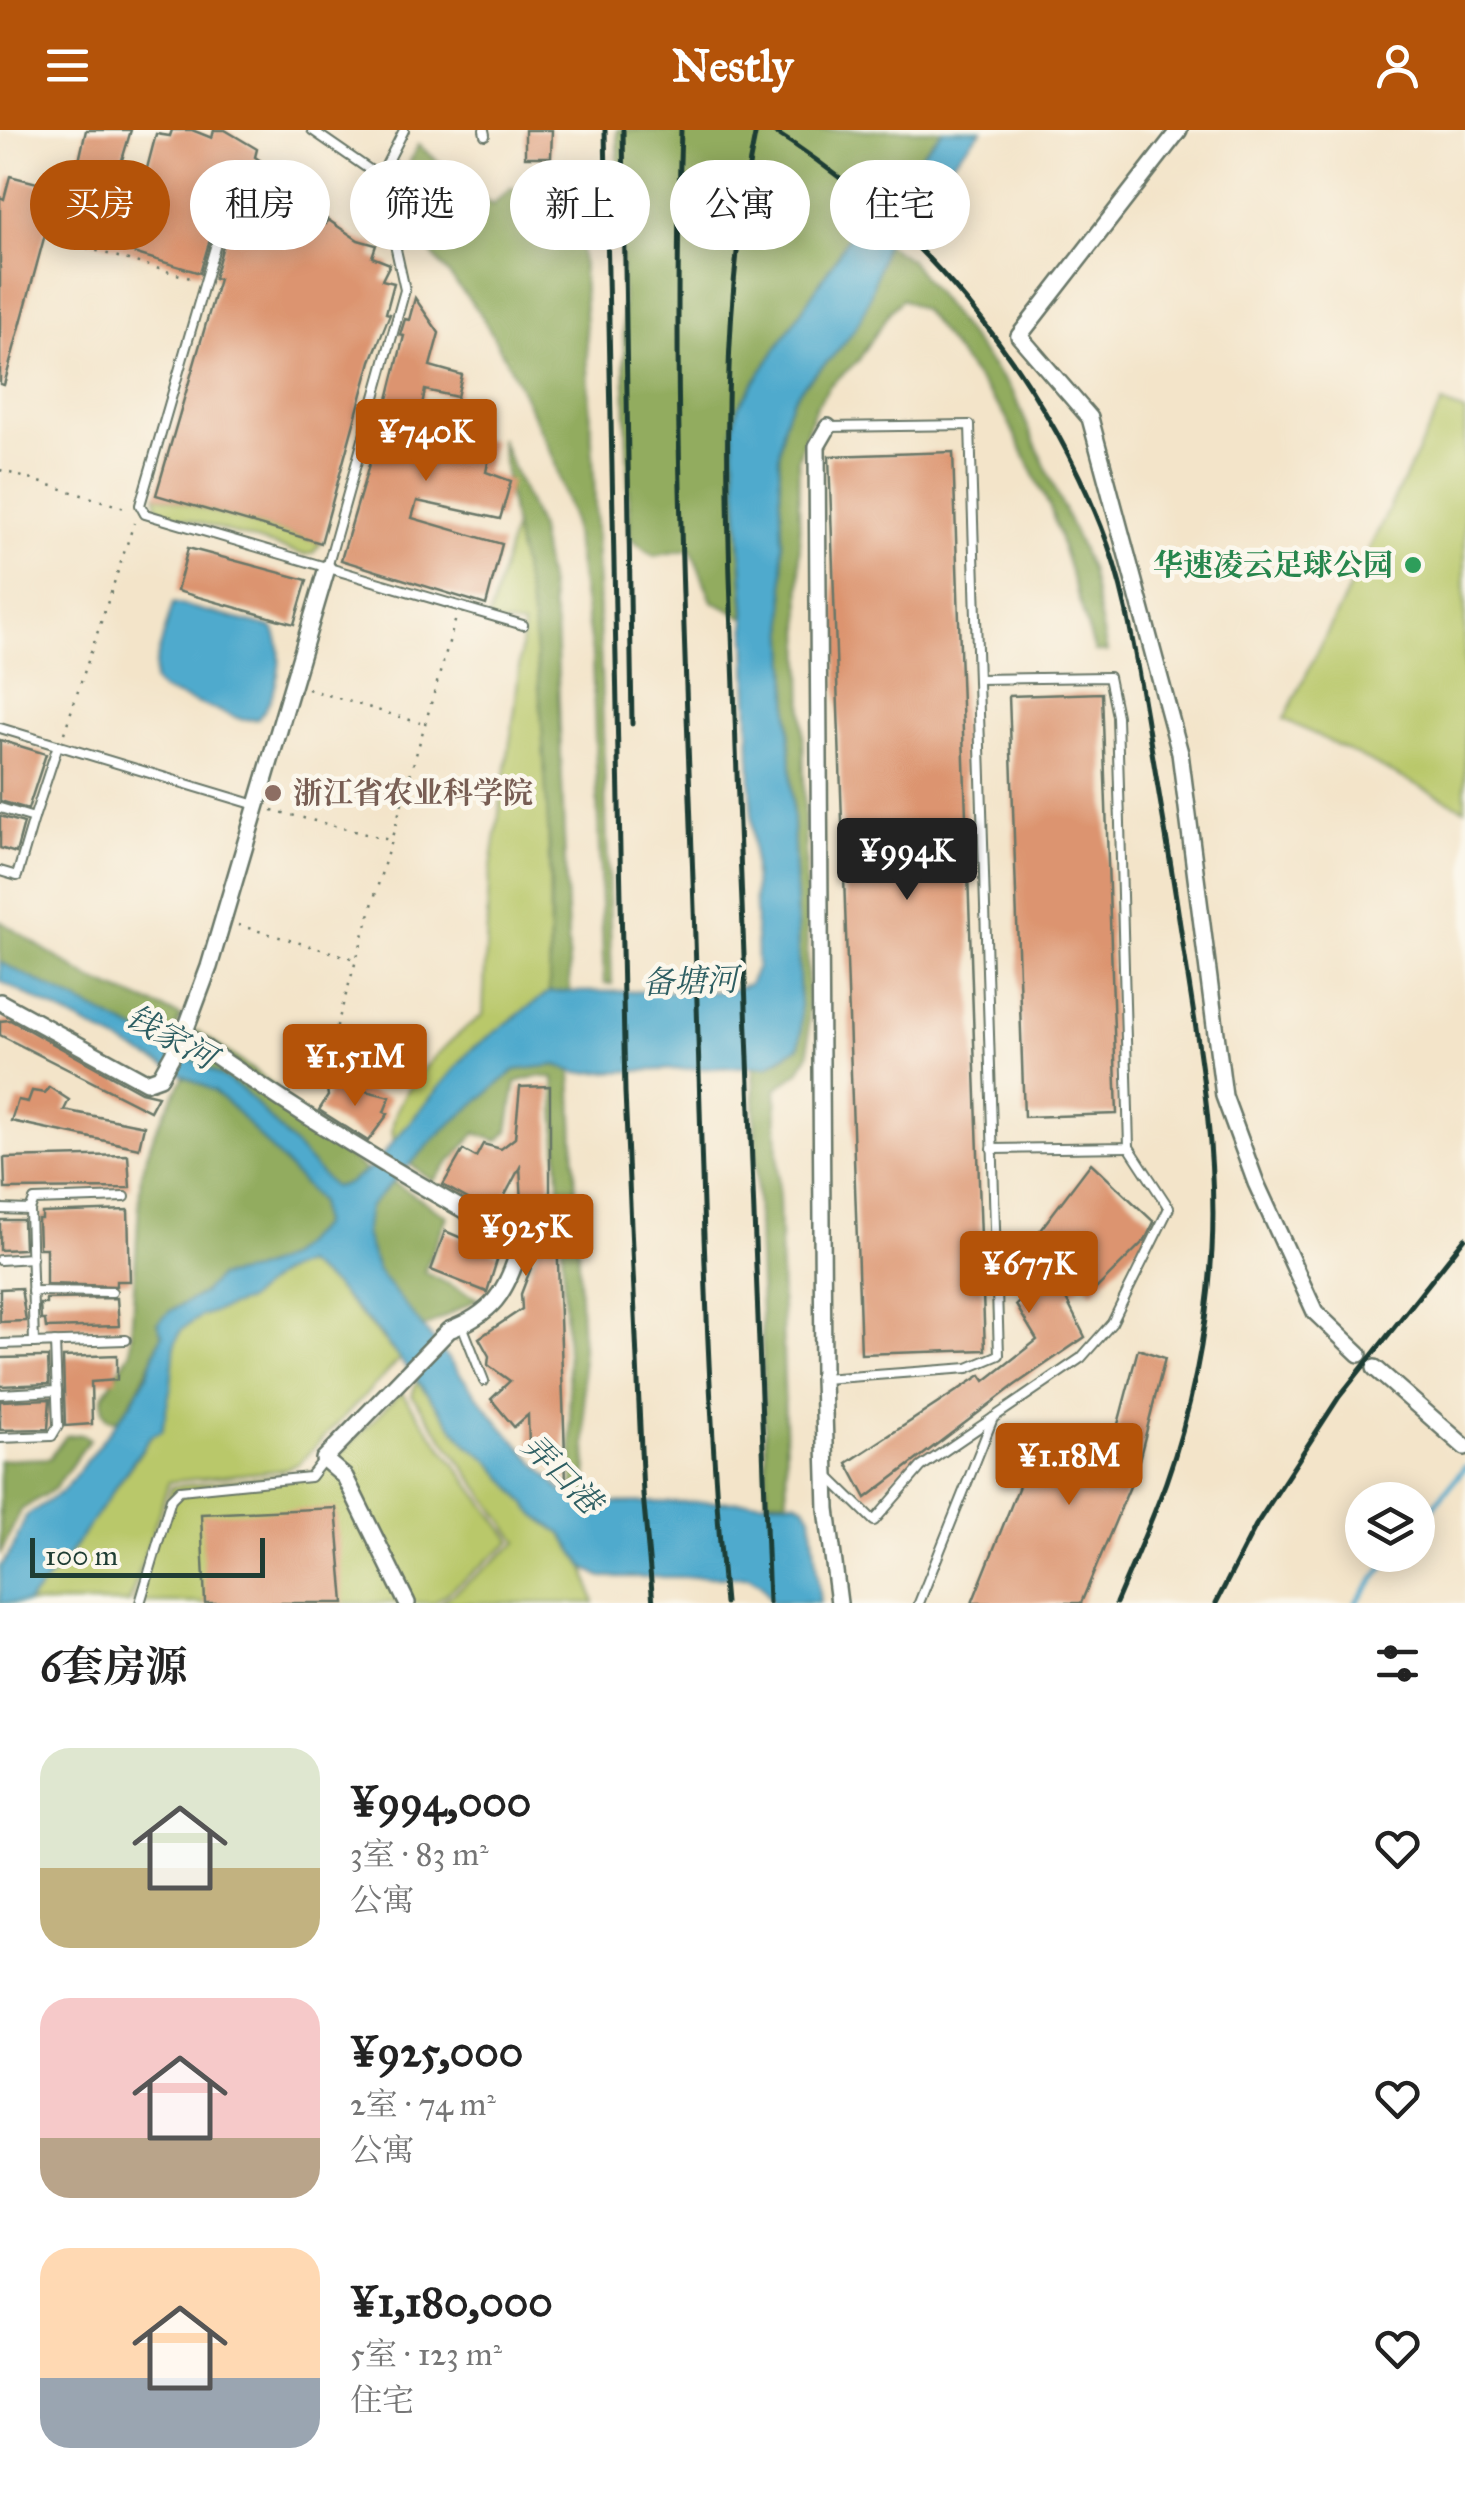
<!DOCTYPE html>
<html lang="zh">
<meta charset="utf-8">
<style>
:root{--surface:#fff;--page:#f6f6f6;--text:#222;--muted:#767676;--accent:#b45309}
body{margin:0;font-family:"IM FELL Great Primer","Noto Serif SC",serif;background:var(--page);color:var(--text);height:100vh;display:flex;flex-direction:column;font-size:38px;white-space:nowrap}
*{box-sizing:border-box;margin:0}
p{font-size:32px;color:var(--muted)}
.icon{flex:none;width:55px;height:55px;fill:none;stroke:currentColor;stroke-width:2;stroke-linecap:round;stroke-linejoin:round}
.map{position:relative;height:1473px;overflow:hidden}
.sheet{display:flex;flex-direction:column;background:var(--surface);flex:1}
.sheet>*{flex:none}
.guide{position:absolute;left:30px;top:30px;width:1405px;height:90px;display:flex;gap:20px}
.tools{position:absolute;left:1345px;top:1352px;display:grid;gap:20px}
.tools a{display:grid;place-items:center;width:90px;height:90px;border-radius:50%;background:var(--surface);box-shadow:0 5px 25px #0003;font-size:50px}
.scale{position:absolute;left:30px;bottom:25px;width:235px;box-sizing:border-box;padding-left:10px;border:5px solid #1f3d34;border-top:0;font-size:28px;line-height:35px;white-space:nowrap;color:#1f3d34;-webkit-text-stroke:8px #fbf7ec;paint-order:stroke}
.price{position:absolute;translate:-50% -85px;padding:0 22px;border-radius:10px;background:var(--accent);color:#fff;font-size:32px;line-height:65px;filter:drop-shadow(0 2px 5px #0008)}
.price::after{content:'';position:absolute;left:50%;top:60px;width:30px;height:22px;margin-left:-15px;background:inherit;clip-path:polygon(0 0,100% 0,50% 100%)}
.price.on{background:#222;color:#fff}
ul{padding:0;list-style:none}
li{display:flex;align-items:center;gap:30px;height:250px;padding:0 40px}
li span{display:grid;place-items:center;flex:none;width:280px;height:200px;border-radius:30px;color:#555}
li>.icon{margin-inline-start:auto}
span .icon{width:120px;height:120px;fill:#fffc;stroke-width:1}
li b{font-size:42px}
h2{display:flex;justify-content:space-between;align-items:center;height:120px;padding:0 40px;font-size:42px}
.tag{padding:0 35px;border-radius:45px;background:var(--surface);box-shadow:0 5px 25px #0003;font-size:35px;line-height:90px}
.tag.on{background:var(--accent);color:#fff}
header{display:flex;justify-content:space-between;align-items:center;height:130px;padding:0 40px;background:var(--accent);color:#fff;font-size:45px;font-weight:700}
.map>svg:first-child{display:block}
.green{fill:#b9c86b;stroke:#6c8250;stroke-width:2.5}
.forest{fill:#92ac5f;stroke:#58744a;stroke-width:2.5}
.water{fill:#4faacd;stroke:#377480;stroke-width:2.5}
.lines{fill:none;stroke-linecap:round;stroke-linejoin:round}
.stream{stroke:#4faacd;stroke-width:5}
.building{fill:#dc9470}
.service-casing{stroke:#697768;stroke-width:12}
.minor-casing{stroke:#697768;stroke-width:20}
.path{stroke:#697768;stroke-width:2.5;stroke-dasharray:2.5 8;stroke-linecap:butt}
.service{stroke:#fff;stroke-width:8}
.minor{stroke:#fff;stroke-width:15}
.rail{stroke:#1f3d34;stroke-width:5}
.leisure-dot{fill:#2e9e5b;stroke:#fbf7ec;stroke-width:4}
.education-dot{fill:#8d6e63;stroke:#fbf7ec;stroke-width:4}
.labels{text-anchor:middle;stroke-width:9;stroke-linejoin:round;paint-order:stroke}
.leisure-label{font-size:30px;font-weight:bold;fill:#27864d;stroke:#fbf7ec;text-anchor:end}
.education-label{font-size:30px;font-weight:bold;fill:#785e54;stroke:#fbf7ec;text-anchor:start}
.water-label{font-size:32px;font-style:italic;fill:#2d5e62;stroke:#fbf7ec}
</style>
<header><svg class="icon" aria-label="menu" viewBox="0 0 24 24"><path d="M4 6h16M4 12h16M4 18h16"/></svg>Nestly<svg class="icon" aria-label="person" viewBox="0 0 24 24"><circle cx="12" cy="8" r="4"/><path d="M4 21q1-7 8-7t8 7"/></svg></header>
<div class="map">
<svg width="1465" height="1473" viewBox="0 0 1465 1473">
<rect width="100%" height="100%" fill="#fbf7ec"/>
<filter id="ink" filterUnits="userSpaceOnUse"><feTurbulence type="fractalNoise" baseFrequency=".01" numOctaves="2"/><feDisplacementMap in="SourceGraphic" scale="20" xChannelSelector="R" yChannelSelector="G"/><feConvolveMatrix kernelMatrix="1 2 1 2 8 2 1 2 1" color-interpolation-filters="sRGB"/></filter>
<filter id="wash" filterUnits="userSpaceOnUse"><feTurbulence type="fractalNoise" baseFrequency=".0048" numOctaves="4" result="noise"/><feDisplacementMap in="SourceGraphic" scale="40" xChannelSelector="R" yChannelSelector="G"/><feGaussianBlur stdDeviation="2.25" result="paint"/><feColorMatrix in="noise" values="0 0 0 0 0 0 0 0 0 0 0 0 0 0 0 0 0 1.4 0 .05"/><feComposite in="paint" operator="in"/></filter>
<g filter="url(#wash)">
<rect width="100%" height="100%" fill="#f3e4c9"/>
<g class="green">
<path d="M1442,273L1465,282V679L1284,589Z"/>
<path d="M156,365L321,413L313,423L305,425L164,382L157,376Z"/>
<path d="M514,397C520,430 529,462 534,495C549,616 551,740 549,862L471,920L394,1011C382,969 452,907 483,885L489,750L515,579L523,496L488,492Z"/>
<path d="M304,1134L333,1155L400,1229L298,1334L281,1340L169,1352L129,1473H26L61,1436L151,1307L162,1300L175,1213L181,1200L201,1186L246,1171L279,1144Z"/>
<path d="M417,1251L466,1313L489,1330L536,1386L562,1404L585,1438L594,1473H441L518,1412L412,1265Z"/>
<path d="M401,1262L512,1411L434,1473H134L172,1357L325,1340Z"/>
</g>
<g class="forest">
<path d="M617,0H943L911,36L874,60L836,128L738,277L733,300L745,488L712,471L691,419L654,426L630,408Z"/>
<path d="M418,15L492,75L511,58L579,72L594,349L612,854L604,853L592,523L572,389L553,327L512,240L480,183L416,104L402,73L410,32Z"/>
<path d="M885,114L909,129L1013,263L1090,439L1107,522H1095L1051,380L1005,285L923,180L902,169L891,180L858,231L830,255L815,278L798,328L809,923L799,942L776,959L787,1370L767,1369L753,936C772,936 784,928 799,916L801,902L779,327C785,247 814,258 851,203C868,178 877,142 885,114Z"/>
<path d="M500,308L538,395L556,499L570,863L549,862L551,745L541,580L533,492L514,397Z"/>
<path d="M0,791L92,850L181,886L167,917L0,832Z"/>
<path d="M198,901L276,957V974L367,1041L347,1054L333,1057L243,960L183,925Z"/>
<path d="M537,935H557L571,940L588,1373L574,1367L554,948L538,946L516,952L508,1001L498,1011L476,1003L433,1051L410,1034L440,1002L515,940Z"/>
<path d="M184,946L214,961L232,977L319,1071L321,1096L286,1128L253,1141L218,1147L203,1163L170,1181C156,1220 144,1256 118,1290L108,1289L103,1281L102,1268L130,1223L141,1043L155,1001Z"/>
<path d="M393,1052L447,1086L424,1142L478,1169L423,1198C399,1168 344,1118 371,1075C377,1067 386,1059 393,1052Z"/>
<path d="M82,1304L90,1309L55,1358L21,1380L0,1425V1330L50,1328L66,1306Z"/>
</g>
<g class="water">
<path d="M943,0H982C968,15 954,31 939,45C927,57 910,69 900,83C877,118 878,163 855,198C817,256 785,245 779,328L801,902L799,916L768,936L577,943L557,935L515,940L440,1003L369,1077L365,1104L377,1140L503,1298L562,1361L588,1373L795,1371L805,1376L811,1386L820,1473H772L761,1455L748,1447H602L585,1438L562,1404L536,1386L489,1330L466,1313L380,1204L333,1155L304,1134L279,1144L246,1171L201,1186L181,1200L175,1213L171,1256L162,1300L150,1307L61,1436L26,1473H0V1437L12,1420L26,1386L64,1360L131,1273L147,1245L162,1204L157,1193L170,1181L203,1163L218,1147L253,1141L286,1128L321,1095L319,1071L232,977L214,961L0,851V832L197,932L243,960L333,1057L347,1054L372,1037L471,920L549,862L729,861L749,854L757,837L745,478L733,300L738,277L836,128L874,60L911,36Z"/>
<path d="M173,473L273,498C287,525 277,566 258,589L243,590L161,560L154,552L155,536Z"/>
</g>
<g class="lines">
<g class="stream">
<path d="M1418,1396L1465,1337"/>
<path d="M1355,1473L1394,1425"/>
</g>
</g>
<g id="blocks">
<g class="building">
<path d="M86,0H131L119,40L145,46L156,4L170,6L172,0H192L212,8L214,0H225L257,19L255,27L307,61L301,86L326,94L327,89L358,110L376,115L372,127L390,134L382,150L394,153L386,183L390,184L371,231L321,413L156,365L219,149L214,148L226,105L237,108L249,66L225,59L200,143L47,97L4,255L0,254V67L4,69L10,46L72,62Z"/>
<path d="M525,0H552L551,27H525Z"/>
<path d="M415,168L439,203L430,236L462,245L457,267L425,260L419,290L493,311L486,342L511,351L500,389L417,371L412,388L502,414L486,475L341,430L385,281L404,206L400,205L405,189L409,190Z"/>
<path d="M953,322L985,1220L861,1224L829,326Z"/>
<path d="M188,418L307,450L294,494L177,461Z"/>
<path d="M1102,563L1117,984L1024,987L1009,566Z"/>
<path d="M0,610L46,624L28,679L0,671Z"/>
<path d="M0,686L24,693L16,723L0,718Z"/>
<path d="M10,890L141,962L158,966L150,981L0,905V891Z"/>
<path d="M326,951L390,967L384,982L388,984L368,1011L319,980L328,966Z"/>
<path d="M550,956V1106H557L566,1351L529,1316L528,1285L514,1297L491,1269L510,1251L488,1235L489,1226L479,1208L522,1179L521,1164L537,1122L538,1093L523,1091L520,1037L495,1084L443,1055L463,1020L476,1027L483,1014L501,1019L515,1008L520,957Z"/>
<path d="M49,957L69,970L64,980L144,996L139,1018L11,991L18,970L28,972L32,961L45,963Z"/>
<path d="M128,1025L130,1058L5,1059L4,1028Z"/>
<path d="M1091,1033L1154,1092L1145,1110L1093,1162L1084,1153L1066,1169L1085,1207L1015,1255L866,1368L847,1333L981,1245L985,1251L1037,1210L1016,1175L1043,1150L1022,1124Z"/>
<path d="M128,1080L130,1151H116V1156L46,1154V1118H39L38,1089H42V1083Z"/>
<path d="M0,1090H23L24,1119L0,1120Z"/>
<path d="M445,1101L499,1124L487,1162L431,1140Z"/>
<path d="M21,1158L26,1191L0,1192V1159Z"/>
<path d="M117,1168L119,1196L46,1198L45,1190H41L40,1174H46V1169Z"/>
<path d="M1138,1219L1165,1228L1136,1342L1081,1473H972L1039,1306L1108,1332Z"/>
<path d="M117,1225V1250L91,1252L92,1294L65,1296L63,1227Z"/>
<path d="M42,1227H48L49,1254L0,1256V1228Z"/>
<path d="M50,1269L48,1299L0,1300V1271Z"/>
<path d="M336,1378L344,1473H205L201,1384Z"/>
</g>
</g>
</g>
<g filter="url(#ink)">
<use href="#blocks" fill-opacity="0" stroke="#697768" stroke-width="2.5"/>
<g class="lines">
<g class="service-casing">
<g id="service">
<path d="M312,0L380,47L405,160L327,438"/>
<path d="M484,0L485,5"/>
<path d="M380,47L404,0"/>
<path d="M229,69L140,375L145,384L523,495"/>
<path d="M978,549L1109,547L1117,586L1129,1017L992,1019"/>
<path d="M0,598L256,675"/>
<path d="M0,678L34,688L58,615"/>
<path d="M0,741L17,746L34,688"/>
<path d="M0,1079L30,1080"/>
<path d="M0,1130L32,1128"/>
<path d="M32,1161L112,1162"/>
<path d="M462,1195L484,1251"/>
<path d="M34,1213L30,1080L34,1070L125,1067"/>
<path d="M0,1214L126,1210"/>
<path d="M823,1249L968,1238L999,1225L970,295L828,297"/>
<path d="M0,1264L57,1261"/>
<path d="M0,1308L52,1306L58,1296L55,1212"/>
<path d="M829,1347L874,1391L921,1337L1081,1228L1112,1193L1169,1078L1129,1017"/>
<path d="M140,1473L171,1369L180,1360L310,1347L324,1329"/>
<path d="M919,1473L993,1288"/>
</g>
</g>
<g class="minor-casing">
<g id="minor">
<path d="M1179,0L1019,206L1090,288L1180,623L1224,966L1256,1053L1315,1182L1359,1224"/>
<path d="M828,297L817,316L823,1249L827,1379L839,1473"/>
<path d="M0,872L146,952L160,947L184,904L209,837L327,438"/>
<path d="M184,904C291,978 399,1046 513,1107L519,1120C506,1163 492,1184 449,1200L324,1329L345,1347L407,1473"/>
<path d="M1375,1238L1465,1317"/>
</g>
</g>
<g class="path">
<path d="M56,109L194,149"/>
<path d="M0,340L128,379"/>
<path d="M308,559L420,593"/>
<path d="M64,603L134,393"/>
<path d="M272,680L389,710"/>
<path d="M238,795L355,829"/>
<path d="M319,957L456,488"/>
</g>
<use href="#service" class="service"/>
<use href="#minor" class="minor"/>
<g class="rail">
<path d="M605,0L625,962L643,1364L653,1473"/>
<path d="M623,0L632,594"/>
<path d="M681,0C672,259 685,519 694,778C702,1010 704,1242 725,1473"/>
<path d="M756,0C713,203 730,413 736,618C745,903 757,1188 769,1473"/>
<path d="M772,0C919,93 1036,234 1101,396C1125,456 1135,523 1146,586C1157,653 1169,720 1179,788C1195,898 1218,1009 1212,1120C1207,1198 1192,1279 1166,1352C1151,1393 1133,1433 1116,1473"/>
<path d="M1216,1473L1256,1395L1339,1267L1465,1108"/>
</g>
</g>
</g>
<circle class="leisure-dot" cx="1413" cy="435" r="10"/>
<circle class="education-dot" cx="273" cy="663" r="10"/>
<g class="labels">
<g class="leisure-label">
<text x="1393" y="445">华速凌云足球公园</text>
</g>
<g class="education-label">
<text x="293" y="673">浙江省农业科学院</text>
</g>
<g class="water-label">
<text transform="translate(690 851) rotate(-2)" y="11">备塘河</text>
<text transform="translate(171 907) rotate(29)" y="11">钱家河</text>
<text transform="translate(562 1344) rotate(45)" y="11">弄口港</text>
</g>
</g>
</svg>
<div class="tools">
<a><svg class="icon" aria-label="layers" viewBox="0 0 24 24"><path d="M12 4l9 5-9 5-9-5zM3 14l9 5 9-5"/></svg></a>
</div>
<div class="scale">100 m</div>
<b class="price" style="left:426px;top:354px">¥740K</b>
<b class="price on" style="left:907px;top:773px">¥994K</b>
<b class="price" style="left:355px;top:979px">¥1.51M</b>
<b class="price" style="left:526px;top:1149px">¥925K</b>
<b class="price" style="left:1029px;top:1186px">¥677K</b>
<b class="price" style="left:1069px;top:1378px">¥1.18M</b>
<div class="guide">
<a class="tag on">买房</a>
<a class="tag">租房</a>
<a class="tag">筛选</a>
<a class="tag">新上</a>
<a class="tag">公寓</a>
<a class="tag">住宅</a>
</div>
</div>
<section class="sheet">
<h2>6套房源<svg class="icon" aria-label="filters" viewBox="0 0 24 24"><path d="M4 7h16M4 17h16"/><circle cx="9" cy="7" r="2"/><circle cx="15" cy="17" r="2"/></svg></h2>
<ul>
<li><span style="background:linear-gradient(#dfe7d0 60%,#c2b280 0)"><svg class="icon" aria-label="home" viewBox="0 0 24 24"><path d="M3 11l9-7 9 7M6 9v11h12V9"/></svg></span><div><b>¥994,000</b><p>3室 · 83 m²</p><p>公寓</p></div><svg class="icon" aria-label="heart" viewBox="0 0 24 24"><path d="M12 20l-8-8c-3-5 5-10 8-4 3-6 11-1 8 4z"/></svg></li>
<li><span style="background:linear-gradient(#f6c9c9 70%,#b9a48a 0)"><svg class="icon" aria-label="home" viewBox="0 0 24 24"><path d="M3 11l9-7 9 7M6 9v11h12V9"/></svg></span><div><b>¥925,000</b><p>2室 · 74 m²</p><p>公寓</p></div><svg class="icon" aria-label="heart" viewBox="0 0 24 24"><path d="M12 20l-8-8c-3-5 5-10 8-4 3-6 11-1 8 4z"/></svg></li>
<li><span style="background:linear-gradient(#ffd9b3 65%,#9aa5b1 0)"><svg class="icon" aria-label="home" viewBox="0 0 24 24"><path d="M3 11l9-7 9 7M6 9v11h12V9"/></svg></span><div><b>¥1,180,000</b><p>5室 · 123 m²</p><p>住宅</p></div><svg class="icon" aria-label="heart" viewBox="0 0 24 24"><path d="M12 20l-8-8c-3-5 5-10 8-4 3-6 11-1 8 4z"/></svg></li>
</ul>
</section>
